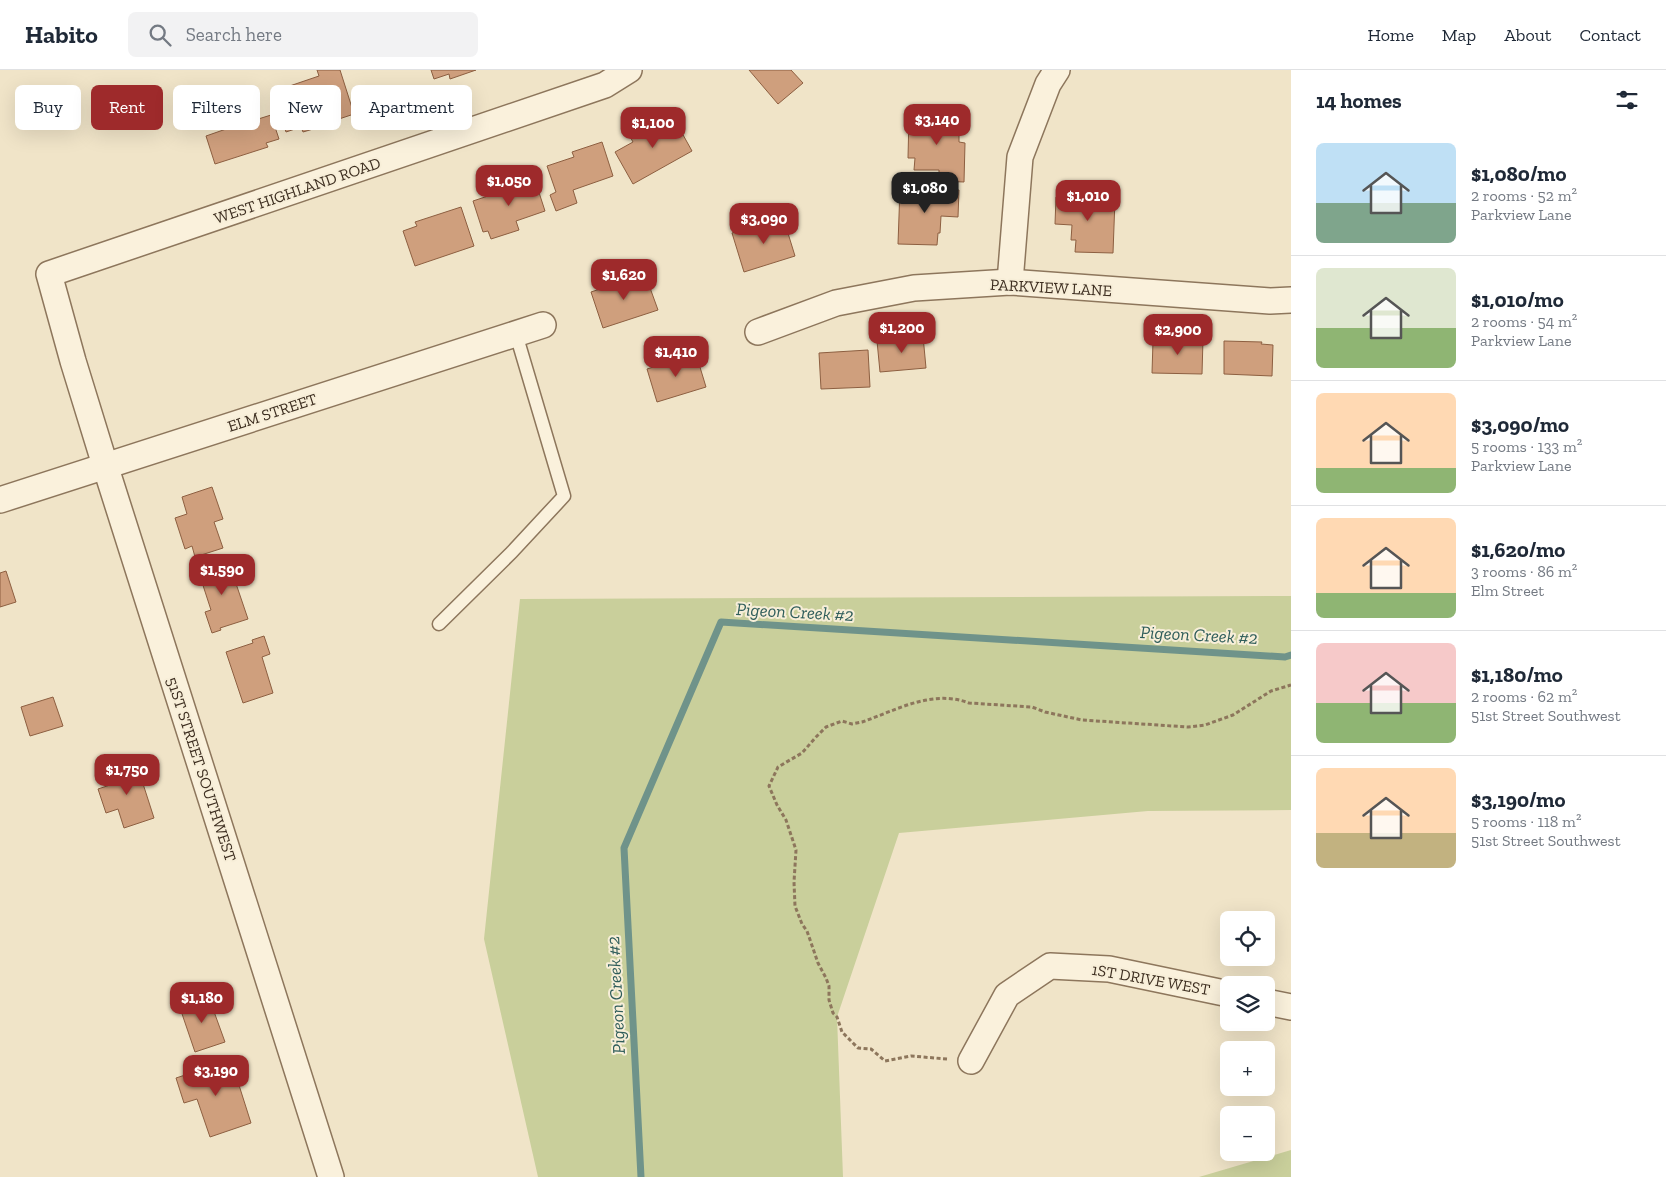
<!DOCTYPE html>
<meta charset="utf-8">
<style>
:root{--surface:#fff;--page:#f2f2f3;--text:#1f2937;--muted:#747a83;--line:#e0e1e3;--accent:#9e2a2b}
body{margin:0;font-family:"Zilla Slab",serif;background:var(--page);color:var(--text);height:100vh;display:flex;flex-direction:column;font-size:19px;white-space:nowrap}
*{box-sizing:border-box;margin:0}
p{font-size:16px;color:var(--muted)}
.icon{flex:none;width:28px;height:28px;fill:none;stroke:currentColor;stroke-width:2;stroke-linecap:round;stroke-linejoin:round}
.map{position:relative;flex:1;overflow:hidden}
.details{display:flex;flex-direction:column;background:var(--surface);width:375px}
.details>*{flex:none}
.banner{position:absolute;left:15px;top:15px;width:475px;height:45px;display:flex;gap:10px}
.buttons{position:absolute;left:1220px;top:841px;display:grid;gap:10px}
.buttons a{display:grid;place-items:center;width:55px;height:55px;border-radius:8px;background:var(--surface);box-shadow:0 5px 20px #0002;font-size:25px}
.price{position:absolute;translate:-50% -42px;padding:0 11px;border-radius:10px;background:var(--accent);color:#fff;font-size:16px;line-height:32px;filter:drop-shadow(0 1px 2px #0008)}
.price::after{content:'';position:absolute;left:50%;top:30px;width:15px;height:11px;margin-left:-8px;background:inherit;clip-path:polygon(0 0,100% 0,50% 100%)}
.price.active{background:#222;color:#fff}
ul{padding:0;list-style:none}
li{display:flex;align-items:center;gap:15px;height:125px;padding:0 25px}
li+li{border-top:1px solid var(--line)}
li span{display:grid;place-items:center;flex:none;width:140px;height:100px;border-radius:8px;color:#555}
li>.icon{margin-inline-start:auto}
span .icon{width:60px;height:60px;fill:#fffc;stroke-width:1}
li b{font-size:21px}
h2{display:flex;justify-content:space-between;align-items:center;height:60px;padding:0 25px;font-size:21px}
.pill{padding:0 18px;border-radius:8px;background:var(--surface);box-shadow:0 5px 20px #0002;font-size:18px;line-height:45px}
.pill.active{background:var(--accent);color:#fff}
header{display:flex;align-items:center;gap:30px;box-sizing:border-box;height:70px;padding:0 25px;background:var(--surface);border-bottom:1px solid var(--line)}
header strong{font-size:24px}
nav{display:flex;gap:28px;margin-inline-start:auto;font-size:18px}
.search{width:350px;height:45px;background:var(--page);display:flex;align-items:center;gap:12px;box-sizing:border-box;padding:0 18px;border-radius:8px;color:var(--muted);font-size:19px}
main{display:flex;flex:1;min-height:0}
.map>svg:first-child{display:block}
.green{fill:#c9cf9b}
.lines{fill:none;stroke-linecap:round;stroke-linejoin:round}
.stream{stroke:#6f938a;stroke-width:7}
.building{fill:#cf9f7d;stroke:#8d5f41}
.service-casing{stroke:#8d765c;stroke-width:15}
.minor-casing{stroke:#8d765c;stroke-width:28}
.path{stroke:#8d765c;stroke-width:3;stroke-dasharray:4 2.5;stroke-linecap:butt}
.service{stroke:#faf1dc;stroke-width:12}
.minor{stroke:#faf1dc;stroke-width:25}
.labels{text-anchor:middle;stroke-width:4;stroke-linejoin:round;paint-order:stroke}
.street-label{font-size:16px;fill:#3d2e20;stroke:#f7eed8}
.water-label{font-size:18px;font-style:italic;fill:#2f5d5a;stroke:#f7eed8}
</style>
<header>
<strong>Habito</strong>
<div class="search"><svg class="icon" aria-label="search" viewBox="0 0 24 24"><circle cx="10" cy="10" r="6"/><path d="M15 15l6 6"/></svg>Search here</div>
<nav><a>Home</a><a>Map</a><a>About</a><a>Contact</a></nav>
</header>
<main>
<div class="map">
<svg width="1291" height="1107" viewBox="0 0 1291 1107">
<rect width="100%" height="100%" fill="#f0e4c8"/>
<g class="green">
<path d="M1291,526V740L1148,741L899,763L837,947L843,1107H538L484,869L520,529Z"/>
<path d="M1291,1080V1107H1199Z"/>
</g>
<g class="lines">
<path class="stream" d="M641,1107L624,778L721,552L1285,587L1291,585"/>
</g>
<g class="building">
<path d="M317,0H340L354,44L336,50L332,37L325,39L330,54L303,62L301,57L286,62L272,22L319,6Z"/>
<path d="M431,0H476L450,9L449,4L434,9Z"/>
<path d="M749,0H791L803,13L778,34Z"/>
<path d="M247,36L252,51L271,45L279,69L266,73L268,77L215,94L206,66L229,58L225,44Z"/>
<path d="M672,45L692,81L633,114L615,82L633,72L628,63L646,52L650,58Z"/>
<path d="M909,45L957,46V60H959V72L965,73L964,112L939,111V100H914L915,88H908Z"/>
<path d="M602,72L613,106L573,120L577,133L556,141L550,125L556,122L547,96L574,87L572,82Z"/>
<path d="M534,107L545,141L516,151L519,160L491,169L488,161L483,162L473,131L494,124L493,120Z"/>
<path d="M900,118L959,120L958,147L941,146L940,163H938L937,175L898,174Z"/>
<path d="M1056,127L1115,129L1113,183L1075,182L1076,170H1071L1072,155L1055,154Z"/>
<path d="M461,137L474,176L415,196L403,161L417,156L415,152Z"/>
<path d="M783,147L795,186L744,202L732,163Z"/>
<path d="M645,204L658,240L603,258L591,222Z"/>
<path d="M923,266L926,298L880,302L877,271Z"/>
<path d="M1164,268L1203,269L1202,304L1152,303L1153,271H1164Z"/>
<path d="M1224,271L1262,272L1261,274L1273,275L1272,306L1224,304Z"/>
<path d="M868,280L870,317L821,319L819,283Z"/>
<path d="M696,284L706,317L657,332L647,299Z"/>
<path d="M212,417L223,449L214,452L223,478L195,487L192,476L185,479L175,448L187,444L182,427Z"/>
<path d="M228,490L248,549L220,558L221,560L212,563L205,542L211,540L198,500Z"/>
<path d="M6,501L16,532L0,537V503Z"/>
<path d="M264,566L270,584L262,587L273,623L243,633L226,582L253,573L252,570Z"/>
<path d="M53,627L63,656L30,666L21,637Z"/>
<path d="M136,692L154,748L124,758L118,739L106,743L98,719L110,715L106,702Z"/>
<path d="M208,925L225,972L195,982L179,935Z"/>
<path d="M231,990L251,1053L210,1067L197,1029L184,1033L176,1008Z"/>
</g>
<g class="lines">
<g class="service-casing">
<path id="service" d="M439,554L512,482L564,426L516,264"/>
</g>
<g class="minor-casing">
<g id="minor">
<path d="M1010,212L1020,87L1048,14L1057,0"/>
<path d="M758,262L836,233L914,218L1010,212L1270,231L1291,230"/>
<path d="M0,430L543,255"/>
<path d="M1266,932L1291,937"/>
<path d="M971,991L1007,925L1050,896L1109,899L1229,924"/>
<path d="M331,1107L105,395L73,291L49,204L605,15L629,0"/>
</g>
</g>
<path class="path" d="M947,989L911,986L885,991L871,979L858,978L842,962L837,947L833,943L829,930V916L826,908L818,893L807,861L802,854L795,836L794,812L796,780L786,750L777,735L769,716L778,697L802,683L816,667L826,657L842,651L852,654L862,652C897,640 932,619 969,633L1032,637L1045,642L1082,650L1188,657L1205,655L1233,645L1271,621L1291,615"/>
<use href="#service" class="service"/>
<use href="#minor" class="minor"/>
</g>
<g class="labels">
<g class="street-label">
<text transform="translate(297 120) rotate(-19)" y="6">WEST HIGHLAND ROAD</text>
<text transform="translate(1051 217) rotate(3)" y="6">PARKVIEW LANE</text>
<text transform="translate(272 342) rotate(-18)" y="6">ELM STREET</text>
<text transform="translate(202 699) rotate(72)" y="6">51ST STREET SOUTHWEST</text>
<text transform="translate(1151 909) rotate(10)" y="6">1ST DRIVE WEST</text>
</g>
<g class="water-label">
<text transform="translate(795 542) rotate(3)" y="6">Pigeon Creek #2</text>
<text transform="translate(1199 565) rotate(3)" y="6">Pigeon Creek #2</text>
<text transform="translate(616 925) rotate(-93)" y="6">Pigeon Creek #2</text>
</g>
</g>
</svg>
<div class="buttons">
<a><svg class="icon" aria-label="locate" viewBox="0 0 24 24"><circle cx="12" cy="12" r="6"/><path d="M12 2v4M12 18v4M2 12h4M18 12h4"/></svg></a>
<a><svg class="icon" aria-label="layers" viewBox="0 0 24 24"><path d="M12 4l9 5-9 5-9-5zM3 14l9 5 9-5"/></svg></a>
<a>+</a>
<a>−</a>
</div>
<b class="price" style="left:937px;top:76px">$3,140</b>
<b class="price" style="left:653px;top:79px">$1,100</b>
<b class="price" style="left:509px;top:137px">$1,050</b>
<b class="price active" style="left:925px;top:144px">$1,080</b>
<b class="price" style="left:1088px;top:152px">$1,010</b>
<b class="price" style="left:764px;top:175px">$3,090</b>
<b class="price" style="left:624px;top:231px">$1,620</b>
<b class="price" style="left:902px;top:284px">$1,200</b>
<b class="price" style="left:1178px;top:286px">$2,900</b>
<b class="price" style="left:676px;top:308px">$1,410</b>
<b class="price" style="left:222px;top:526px">$1,590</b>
<b class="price" style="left:127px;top:726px">$1,750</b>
<b class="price" style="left:202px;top:954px">$1,180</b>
<b class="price" style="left:216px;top:1027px">$3,190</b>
<div class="banner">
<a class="pill">Buy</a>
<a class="pill active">Rent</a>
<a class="pill">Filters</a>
<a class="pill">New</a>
<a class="pill">Apartment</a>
</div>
</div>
<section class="details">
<h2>14 homes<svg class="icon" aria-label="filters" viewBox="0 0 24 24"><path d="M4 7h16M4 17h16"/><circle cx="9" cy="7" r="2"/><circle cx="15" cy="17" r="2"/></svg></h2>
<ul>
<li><span style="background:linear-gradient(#bfe0f5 60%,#7fa58c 0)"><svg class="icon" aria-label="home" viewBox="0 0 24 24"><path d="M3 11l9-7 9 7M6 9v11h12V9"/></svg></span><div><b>$1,080/mo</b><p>2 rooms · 52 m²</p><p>Parkview Lane</p></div></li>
<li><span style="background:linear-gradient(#dfe7d0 60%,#8fb573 0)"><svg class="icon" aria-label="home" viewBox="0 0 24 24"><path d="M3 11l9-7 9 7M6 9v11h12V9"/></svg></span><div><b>$1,010/mo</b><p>2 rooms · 54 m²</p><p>Parkview Lane</p></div></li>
<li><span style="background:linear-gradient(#ffd9b3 75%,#8fb573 0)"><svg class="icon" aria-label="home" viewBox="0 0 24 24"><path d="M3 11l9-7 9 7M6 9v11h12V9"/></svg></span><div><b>$3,090/mo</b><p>5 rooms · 133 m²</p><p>Parkview Lane</p></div></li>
<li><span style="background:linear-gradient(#ffd9b3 75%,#8fb573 0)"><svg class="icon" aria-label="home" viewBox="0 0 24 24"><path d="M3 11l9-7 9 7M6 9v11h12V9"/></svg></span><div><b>$1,620/mo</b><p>3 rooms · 86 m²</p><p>Elm Street</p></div></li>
<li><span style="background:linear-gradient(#f6c9c9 60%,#8fb573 0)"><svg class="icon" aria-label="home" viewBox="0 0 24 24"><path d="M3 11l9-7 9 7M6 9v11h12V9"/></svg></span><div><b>$1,180/mo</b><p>2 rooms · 62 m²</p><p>51st Street Southwest</p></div></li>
<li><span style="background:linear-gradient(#ffd9b3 65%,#c2b280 0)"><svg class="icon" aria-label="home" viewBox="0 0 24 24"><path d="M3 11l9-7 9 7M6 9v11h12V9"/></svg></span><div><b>$3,190/mo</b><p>5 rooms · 118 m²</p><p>51st Street Southwest</p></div></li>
</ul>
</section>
</main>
